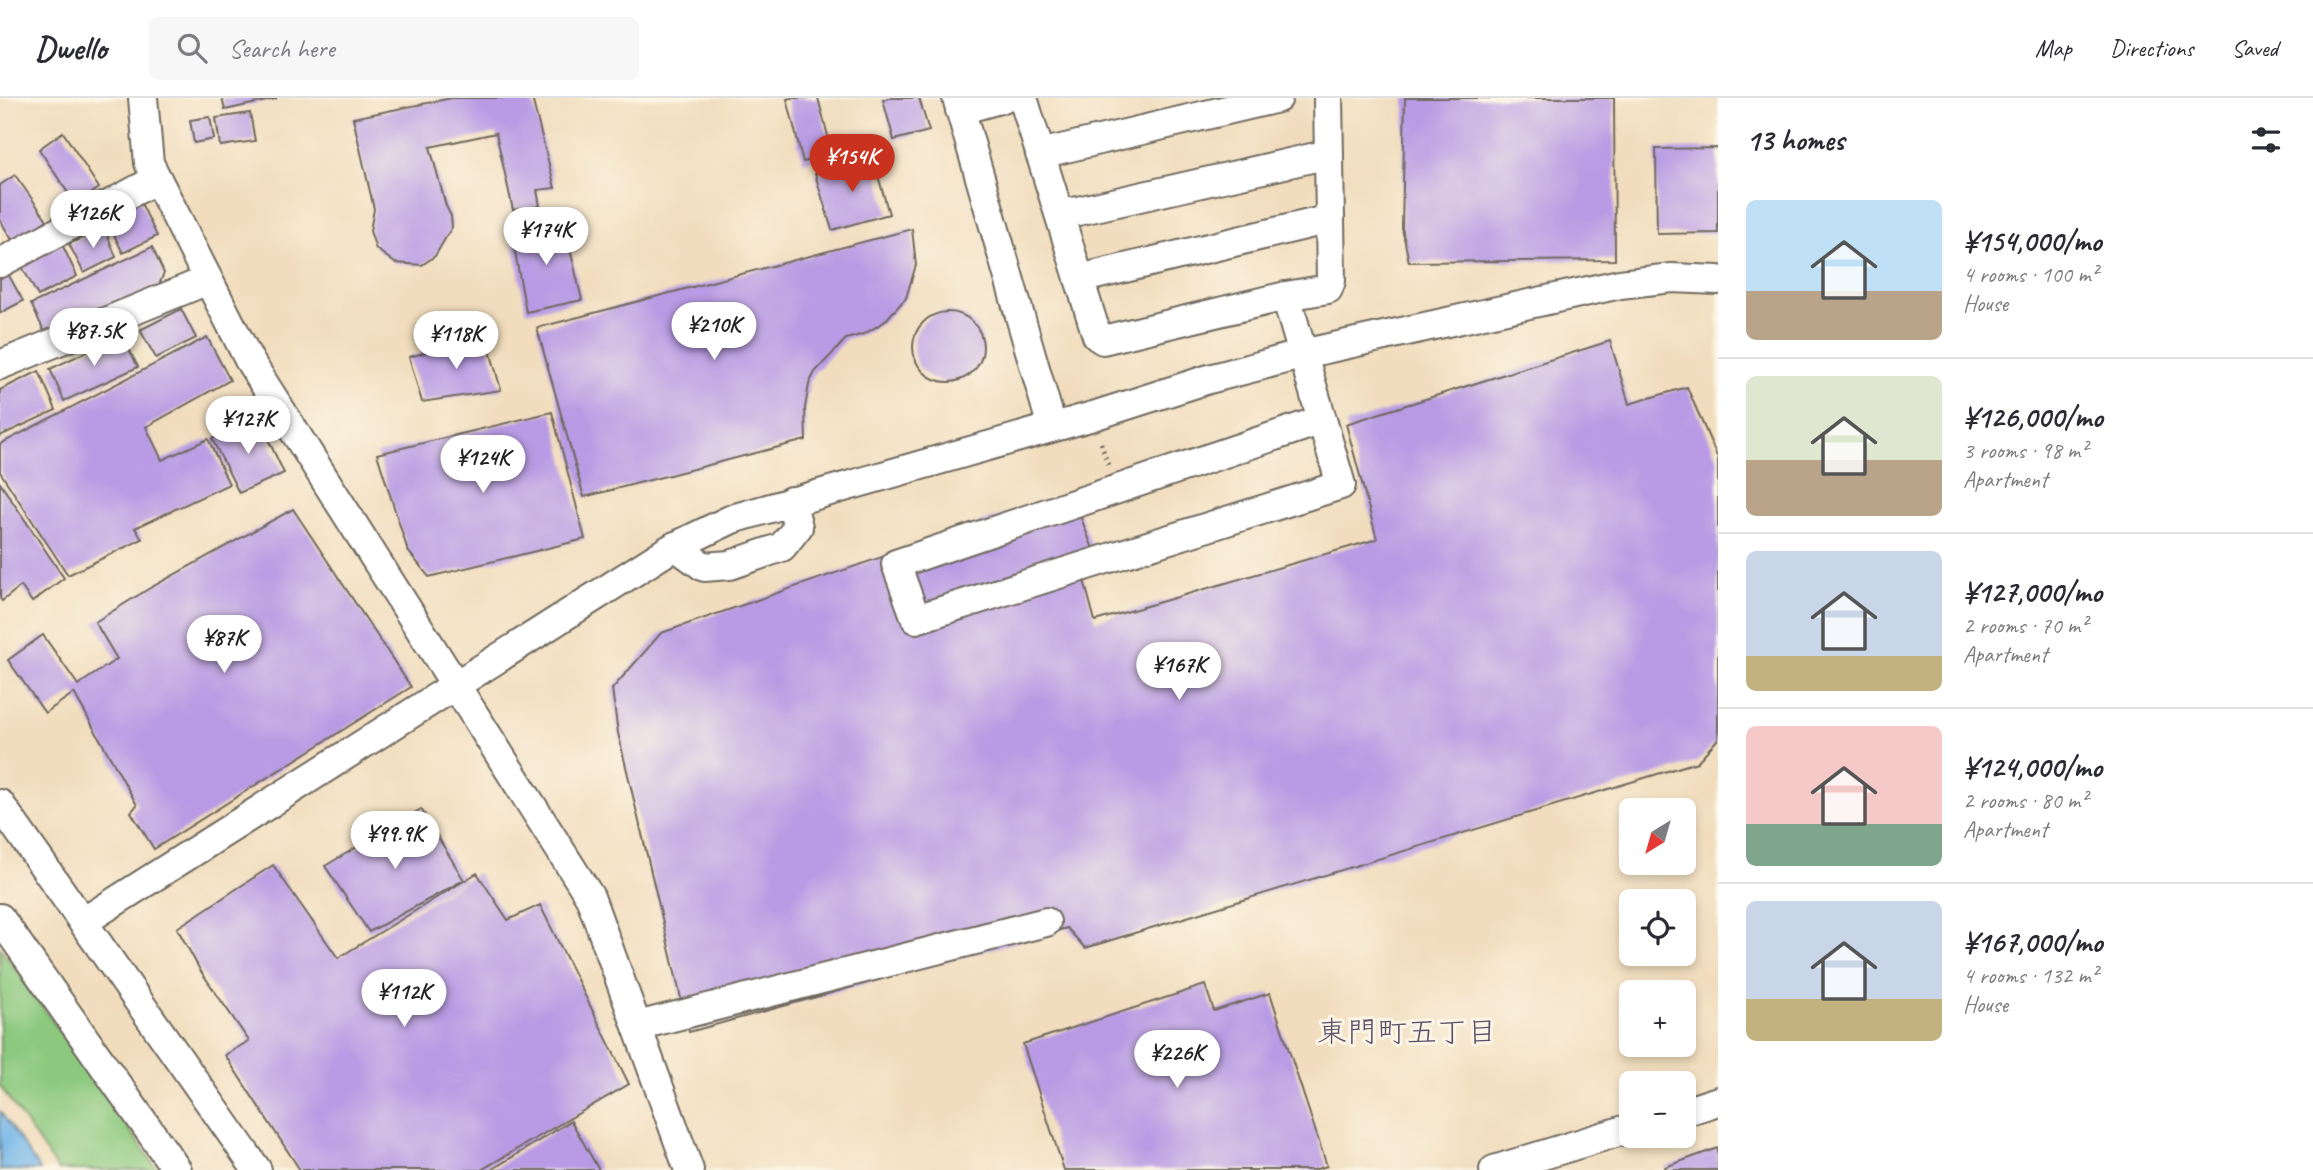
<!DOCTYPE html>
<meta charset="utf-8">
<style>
:root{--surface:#fff;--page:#f7f7f7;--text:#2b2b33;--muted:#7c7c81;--line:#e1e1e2;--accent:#c8321e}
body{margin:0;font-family:Caveat,"Klee One",sans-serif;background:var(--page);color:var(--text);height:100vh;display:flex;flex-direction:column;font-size:26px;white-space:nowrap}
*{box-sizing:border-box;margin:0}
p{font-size:23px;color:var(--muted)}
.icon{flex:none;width:38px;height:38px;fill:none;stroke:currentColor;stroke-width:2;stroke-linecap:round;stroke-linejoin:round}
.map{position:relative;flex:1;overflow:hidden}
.side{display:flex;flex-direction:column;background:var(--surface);width:595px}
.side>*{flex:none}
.needle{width:46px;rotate:217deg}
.fabs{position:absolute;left:1619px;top:700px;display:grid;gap:14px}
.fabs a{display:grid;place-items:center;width:77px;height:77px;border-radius:10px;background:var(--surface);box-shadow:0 4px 10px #0003;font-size:35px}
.price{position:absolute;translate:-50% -60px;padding:0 16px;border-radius:24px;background:#fff;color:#222;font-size:23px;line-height:46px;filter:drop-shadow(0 2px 4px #0008)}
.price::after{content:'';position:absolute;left:50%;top:42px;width:21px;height:16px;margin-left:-10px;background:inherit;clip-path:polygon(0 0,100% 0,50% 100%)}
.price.on{background:var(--accent);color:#fff}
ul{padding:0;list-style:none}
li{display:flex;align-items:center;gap:21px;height:175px;padding:0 28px}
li+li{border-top:2px solid var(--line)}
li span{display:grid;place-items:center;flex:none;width:196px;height:140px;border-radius:10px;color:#555}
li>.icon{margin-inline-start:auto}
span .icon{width:84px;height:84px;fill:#fffc;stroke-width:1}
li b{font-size:30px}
h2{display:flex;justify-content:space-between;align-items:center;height:84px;padding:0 28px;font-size:30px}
header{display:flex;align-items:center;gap:42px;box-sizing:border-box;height:98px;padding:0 35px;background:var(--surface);border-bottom:2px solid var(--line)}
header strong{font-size:33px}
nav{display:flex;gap:38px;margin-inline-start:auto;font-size:24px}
.search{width:490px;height:63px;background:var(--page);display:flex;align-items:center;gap:18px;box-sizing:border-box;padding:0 24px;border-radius:10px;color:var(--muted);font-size:26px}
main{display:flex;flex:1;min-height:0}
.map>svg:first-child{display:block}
.green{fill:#8cc97f;stroke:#5c7a55;stroke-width:2}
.water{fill:#73b6e8;stroke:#4f708a;stroke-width:2}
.building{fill:#b89be4}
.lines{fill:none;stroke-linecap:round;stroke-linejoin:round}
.minor-casing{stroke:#70695e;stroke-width:32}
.path{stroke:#70695e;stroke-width:4.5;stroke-dasharray:2 5;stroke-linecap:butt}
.minor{stroke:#fff;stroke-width:28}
.labels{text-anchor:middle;stroke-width:6;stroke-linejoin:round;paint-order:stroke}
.neighbourhood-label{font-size:30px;fill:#5c526c;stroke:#fcf5e5}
</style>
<header>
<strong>Dwello</strong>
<div class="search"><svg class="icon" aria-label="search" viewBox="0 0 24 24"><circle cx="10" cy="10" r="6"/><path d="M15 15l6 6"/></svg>Search here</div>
<nav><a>Map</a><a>Directions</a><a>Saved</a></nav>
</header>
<main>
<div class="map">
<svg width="1718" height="1072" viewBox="0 0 1718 1072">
<rect width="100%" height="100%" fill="#fcf5e5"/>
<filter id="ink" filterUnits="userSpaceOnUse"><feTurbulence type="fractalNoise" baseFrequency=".0143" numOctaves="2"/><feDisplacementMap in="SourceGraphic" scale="14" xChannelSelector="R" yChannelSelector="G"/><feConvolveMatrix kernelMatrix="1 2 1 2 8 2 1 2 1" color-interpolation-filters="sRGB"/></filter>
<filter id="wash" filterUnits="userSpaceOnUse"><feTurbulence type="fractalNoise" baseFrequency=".00686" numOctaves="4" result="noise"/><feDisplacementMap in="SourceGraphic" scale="28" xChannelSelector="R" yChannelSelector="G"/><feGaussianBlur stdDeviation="1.57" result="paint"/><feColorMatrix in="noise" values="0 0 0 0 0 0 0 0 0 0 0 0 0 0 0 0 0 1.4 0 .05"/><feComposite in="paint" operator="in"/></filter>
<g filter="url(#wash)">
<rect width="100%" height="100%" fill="#f1ddbd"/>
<path class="green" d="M0,849L158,1072H58L0,988Z"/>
<path class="water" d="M0,1013L40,1072H0Z"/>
<g id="blocks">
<g class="building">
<path d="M222,0H276V1L225,12Z"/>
<path d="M452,0H532L555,90L537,92L540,108L513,112L496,35L430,49L446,108L451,118L452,129L435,158L422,167L395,165L376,151L370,133L374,111L353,20Z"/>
<path d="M791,0H818L833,57L803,64L787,1Z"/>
<path d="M889,0H919L929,33L894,42L883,2Z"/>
<path d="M1405,0H1614L1615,162L1409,164L1402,130Z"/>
<path d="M250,15L255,43L220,48L216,20Z"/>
<path d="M210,19L214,41L194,45L190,22Z"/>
<path d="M63,34L99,90L76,107L39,51Z"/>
<path d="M1718,50V135L1657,136L1656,51Z"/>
<path d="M873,60L889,116L832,132L815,76Z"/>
<path d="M15,77L47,122L14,145L0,122V87Z"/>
<path d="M137,97L157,138L123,155L102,113Z"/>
<path d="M564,125L582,202L526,214L511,132Z"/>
<path d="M104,129L116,159L84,175L69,146Z"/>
<path d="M912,131L916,167L906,200L884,224L864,236L846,241L815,274L809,286L805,310L806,342L584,399L537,230Z"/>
<path d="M61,144L77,178L38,198L20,165Z"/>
<path d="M152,149L164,175L158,189L48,241L31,206Z"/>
<path d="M7,174L23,203L0,215V178Z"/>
<path d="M181,211L196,240L156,260L140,232Z"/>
<circle cx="948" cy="249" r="35"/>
<path d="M122,237L138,269L64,303L50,271Z"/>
<path d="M486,238L501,292L422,304L409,259Z"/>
<path d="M207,239L230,282L146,329L162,362L208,341L229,386L135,430L142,441L68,477L0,374V346Z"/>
<path d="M1610,243L1629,306L1687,289L1718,361V641L1697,664L1085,850L1067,830L689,934L618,635L612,591L661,535L1071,394L1100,469L1080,467L1095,523L1377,441L1346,326Z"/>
<path d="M39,273L56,312L0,338V292Z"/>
<path d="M552,314L585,441L429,479L408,453L377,356Z"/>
<path d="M258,320L284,375L239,395L212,341Z"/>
<path d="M0,385L64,480L32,504L21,488L2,503L0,500Z"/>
<path d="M293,411L411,589L154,751L131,714L137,707L74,595L45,615L8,562L43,537L78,587L117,561L95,524L150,490Z"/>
<path d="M421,711L464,782L369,834L325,768Z"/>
<path d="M273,767L338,860L477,775L508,822L540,807L629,986L481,1072H300L225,957L249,943L200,872L177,830Z"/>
<path d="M1205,887L1214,913L1270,895L1327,1068L1314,1072H1064L1023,946Z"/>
<path d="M571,1023L599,1072H491Z"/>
<path d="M1718,1050V1072H1666L1665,1069Z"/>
</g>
</g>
</g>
<g filter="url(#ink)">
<use href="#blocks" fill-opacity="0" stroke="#70695e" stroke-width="2"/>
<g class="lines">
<g class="minor-casing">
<g id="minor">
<path d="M143,0L149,65L249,262L590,799L689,1072"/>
<path d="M957,0L1052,329"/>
<path d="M1023,0L1097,238L1103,242L1286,198"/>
<path d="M960,12L1003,0"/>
<path d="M1040,56L1278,0"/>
<path d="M1060,117L1329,56"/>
<path d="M0,165L157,81"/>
<path d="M1079,181L1330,121"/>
<path d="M0,267L208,182"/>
<path d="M1322,322L896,466L916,521L1341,387L1286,198L1328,191L1331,183L1328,0"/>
<path d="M675,448L704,469L730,467L782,449L798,429L791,403"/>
<path d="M0,706L257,1072"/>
<path d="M0,820L177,1072"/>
<path d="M83,824L670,451L732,421L1093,318L1209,281L1316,253L1620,186L1672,180L1718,182"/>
<path d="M637,928L1046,824"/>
<path d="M1684,1014L1718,1003"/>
<path d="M1494,1072L1631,1030"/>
</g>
</g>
<path class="path" d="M1101,345L1108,367"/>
<use href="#minor" class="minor"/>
</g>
</g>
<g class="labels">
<g class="neighbourhood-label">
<text x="1407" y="944">東門町五丁目</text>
</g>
</g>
</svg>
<div class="fabs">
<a><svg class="needle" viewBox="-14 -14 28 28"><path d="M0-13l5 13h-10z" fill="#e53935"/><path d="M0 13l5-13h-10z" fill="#7c7c81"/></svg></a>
<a><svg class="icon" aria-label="locate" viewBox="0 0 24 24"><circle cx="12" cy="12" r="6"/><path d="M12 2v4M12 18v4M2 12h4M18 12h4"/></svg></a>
<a>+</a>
<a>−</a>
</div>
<b class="price on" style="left:852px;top:96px">¥154K</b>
<b class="price" style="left:93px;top:152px">¥126K</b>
<b class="price" style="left:546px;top:169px">¥174K</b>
<b class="price" style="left:714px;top:264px">¥210K</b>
<b class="price" style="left:94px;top:270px">¥87.5K</b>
<b class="price" style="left:456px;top:273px">¥118K</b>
<b class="price" style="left:248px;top:358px">¥127K</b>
<b class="price" style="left:483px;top:397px">¥124K</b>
<b class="price" style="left:224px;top:577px">¥87K</b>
<b class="price" style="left:1179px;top:604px">¥167K</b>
<b class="price" style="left:395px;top:773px">¥99.9K</b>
<b class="price" style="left:404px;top:931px">¥112K</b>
<b class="price" style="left:1177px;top:992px">¥226K</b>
</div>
<section class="side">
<h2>13 homes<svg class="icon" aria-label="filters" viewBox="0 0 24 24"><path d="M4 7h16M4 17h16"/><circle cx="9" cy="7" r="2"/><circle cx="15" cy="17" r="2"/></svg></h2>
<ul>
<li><span style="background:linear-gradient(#bfe0f5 65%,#b9a48a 0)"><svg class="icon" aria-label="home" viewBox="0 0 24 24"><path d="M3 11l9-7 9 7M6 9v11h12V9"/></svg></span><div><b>¥154,000/mo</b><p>4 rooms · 100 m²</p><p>House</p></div></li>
<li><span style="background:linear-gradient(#dfe7d0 60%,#b9a48a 0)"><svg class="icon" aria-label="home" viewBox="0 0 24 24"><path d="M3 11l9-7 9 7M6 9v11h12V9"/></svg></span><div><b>¥126,000/mo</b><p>3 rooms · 98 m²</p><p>Apartment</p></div></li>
<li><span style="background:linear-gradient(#c9d6e8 75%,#c2b280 0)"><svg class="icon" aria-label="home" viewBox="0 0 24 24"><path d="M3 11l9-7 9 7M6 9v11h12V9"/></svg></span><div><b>¥127,000/mo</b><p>2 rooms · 70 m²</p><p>Apartment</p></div></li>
<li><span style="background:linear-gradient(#f6c9c9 70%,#7fa58c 0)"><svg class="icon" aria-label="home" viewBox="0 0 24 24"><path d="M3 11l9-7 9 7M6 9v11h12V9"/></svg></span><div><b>¥124,000/mo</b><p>2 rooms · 80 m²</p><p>Apartment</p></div></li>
<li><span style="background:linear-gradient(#c9d6e8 70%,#c2b280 0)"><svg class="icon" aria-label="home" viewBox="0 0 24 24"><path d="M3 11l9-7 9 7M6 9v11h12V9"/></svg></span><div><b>¥167,000/mo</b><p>4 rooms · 132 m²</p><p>House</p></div></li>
</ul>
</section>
</main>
